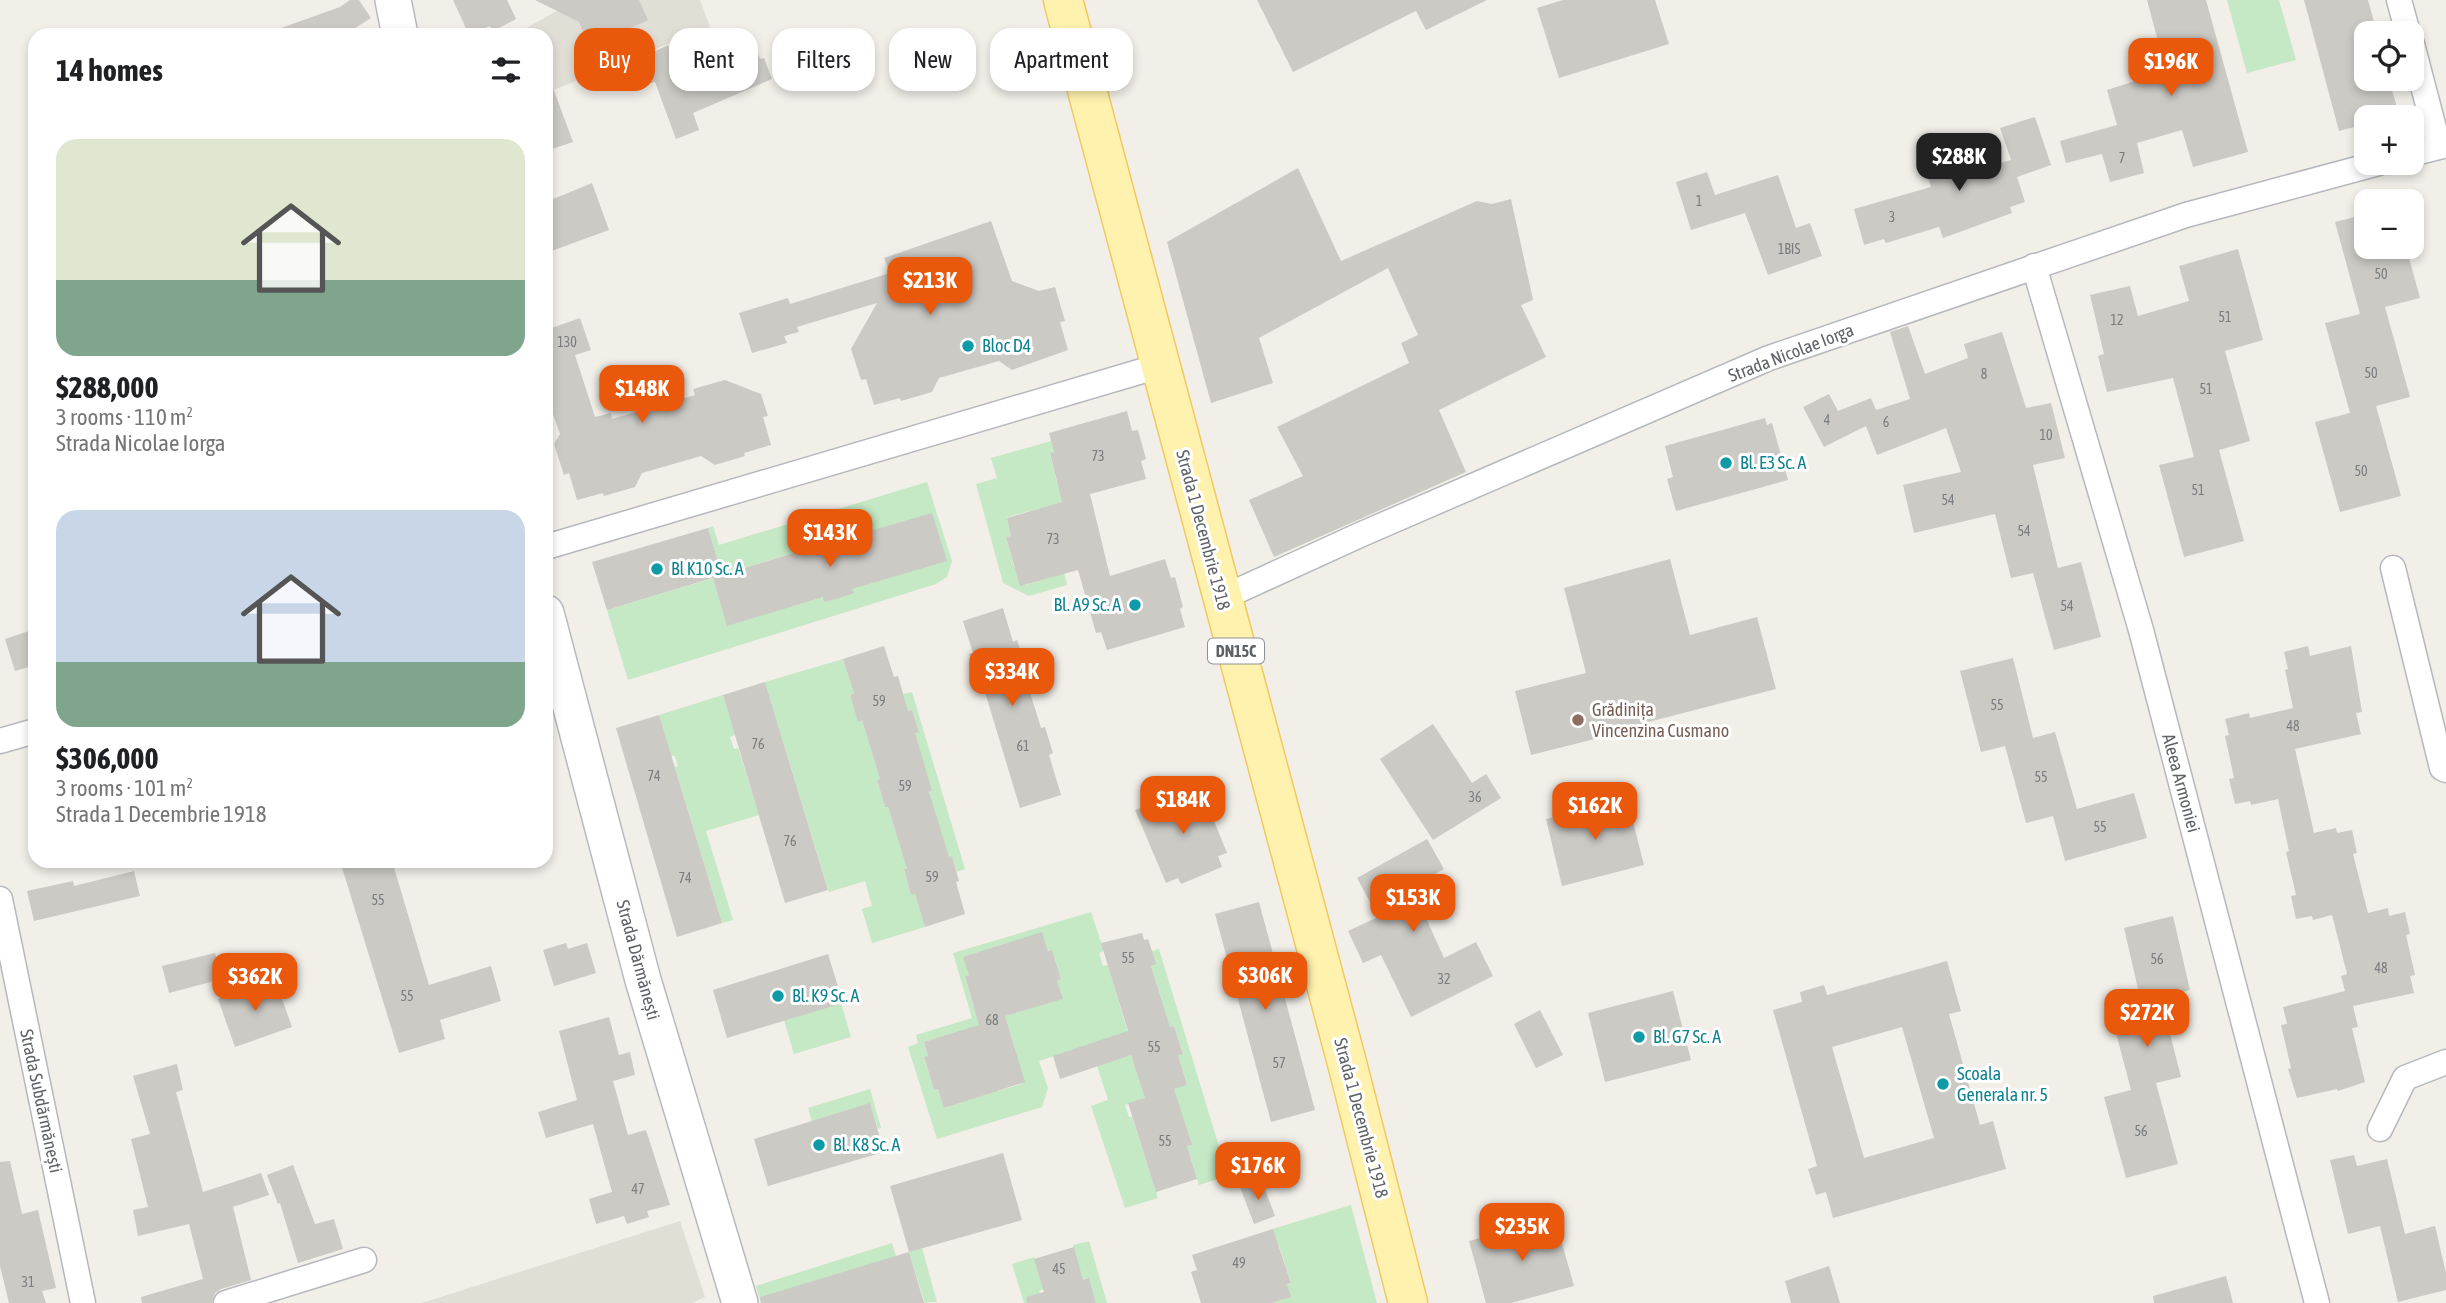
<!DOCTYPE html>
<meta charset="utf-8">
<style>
:root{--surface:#fff;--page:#f6f6f6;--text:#202124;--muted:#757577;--accent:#ea580c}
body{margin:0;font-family:"Asap Condensed",sans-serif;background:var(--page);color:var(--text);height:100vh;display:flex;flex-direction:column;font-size:26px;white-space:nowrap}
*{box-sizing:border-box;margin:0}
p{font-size:23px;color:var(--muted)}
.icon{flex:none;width:38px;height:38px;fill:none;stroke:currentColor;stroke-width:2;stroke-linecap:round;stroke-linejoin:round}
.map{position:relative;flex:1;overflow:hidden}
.drawer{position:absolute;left:28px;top:28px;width:525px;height:840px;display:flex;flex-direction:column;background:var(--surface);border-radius:21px;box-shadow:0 4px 10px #0003}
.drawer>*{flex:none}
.hud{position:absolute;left:574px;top:28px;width:665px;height:63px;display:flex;gap:14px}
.fabs{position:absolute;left:2354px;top:21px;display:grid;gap:14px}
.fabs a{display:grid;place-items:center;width:70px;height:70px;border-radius:14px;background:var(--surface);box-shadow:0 4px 10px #0003;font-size:35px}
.price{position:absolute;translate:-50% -60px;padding:0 16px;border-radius:14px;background:var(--accent);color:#fff;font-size:23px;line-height:46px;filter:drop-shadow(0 2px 4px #0008)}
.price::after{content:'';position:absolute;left:50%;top:42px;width:21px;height:16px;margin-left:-10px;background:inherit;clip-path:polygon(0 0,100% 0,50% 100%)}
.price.active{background:#222;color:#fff}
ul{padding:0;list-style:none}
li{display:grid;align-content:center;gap:14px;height:371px;padding:0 28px}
li span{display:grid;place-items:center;height:217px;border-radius:21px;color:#555}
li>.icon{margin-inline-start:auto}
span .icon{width:126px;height:126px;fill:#fffc;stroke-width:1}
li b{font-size:30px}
h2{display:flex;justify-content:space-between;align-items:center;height:84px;padding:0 28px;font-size:30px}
.tag{padding:0 24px;border-radius:21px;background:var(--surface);box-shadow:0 4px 10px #0003;font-size:24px;line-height:63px}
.tag.active{background:var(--accent);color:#fff}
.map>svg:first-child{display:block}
.education{fill:#e1ded6}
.green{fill:#c5e8c5;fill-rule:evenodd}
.building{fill:#cccac5;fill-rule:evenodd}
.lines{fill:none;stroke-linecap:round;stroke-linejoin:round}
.street-casing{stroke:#b5b8bc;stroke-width:27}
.secondary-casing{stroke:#b6babf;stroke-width:38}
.primary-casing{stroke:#f2c960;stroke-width:41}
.street{stroke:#fff;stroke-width:24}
.secondary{stroke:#fff;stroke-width:35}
.primary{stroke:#fff2af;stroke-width:38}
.culture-dot{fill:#0f9aa8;stroke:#fff;stroke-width:2.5}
.education-dot{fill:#8d6e63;stroke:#fff;stroke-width:2.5}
.labels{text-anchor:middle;stroke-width:6;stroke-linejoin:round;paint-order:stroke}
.number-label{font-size:14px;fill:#7a7d7f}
.shield{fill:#fff;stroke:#8f9295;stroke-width:2}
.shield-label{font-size:16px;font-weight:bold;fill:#5f6368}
.culture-label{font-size:18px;fill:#0d838f;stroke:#fff;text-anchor:start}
.street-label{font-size:18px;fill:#5f6368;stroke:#fff}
.education-label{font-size:18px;fill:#785e54;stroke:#fff;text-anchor:start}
</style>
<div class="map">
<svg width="2446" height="1303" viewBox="0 0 2446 1303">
<rect width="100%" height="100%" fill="#f1efe8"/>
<g class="education">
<path d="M576,0H700L710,27L546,93V35H514Z"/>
<path d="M680,1221L705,1297L692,1303H422Z"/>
</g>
<g class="green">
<path d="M2227,0H2279L2296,60L2247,73Z"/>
<path d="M1051,441L1054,452L1050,454L1057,483L1068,501L1007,517L1011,536L1006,537L1014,567L1025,585L1064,573L1067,585L1029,596L1003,583L976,484L997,478L991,458Z"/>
<path d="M927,482L952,561L947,577L936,584L628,680L607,610L713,578L727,625L823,597L853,593L837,536L806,545V549L722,575L708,528L713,526L719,545Z"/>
<path d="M843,659L854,693L850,695L858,721L862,720L880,779L877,780L885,807H888L907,869L904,870L911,895L915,894L925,927L872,943L862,909L872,906L865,881L829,892L765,682Z"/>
<path d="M912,692L965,869L957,872L952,857H948L929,793L932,791L911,734L919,731L912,710L904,712L907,708L903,694Z"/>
<path d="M723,695L735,735L730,737L734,749L738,748L759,815L706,831L733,920L722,923L675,767L678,766L675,756H671L659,715Z"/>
<path d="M1091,912L1104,951L1099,953L1103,966L1108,965L1130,1040L1126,1041L1134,1065L1138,1064L1148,1097L1125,1105L1129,1117H1132L1158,1198L1125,1208L1091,1106L1108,1100L1090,1044L1039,1061L1048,1088L1042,1107L937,1139L908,1047L918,1043L916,1035L972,1018L953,953ZM1042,933L1048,951L1052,950L1061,979L1057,981L1062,999L1001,1017L1011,1035L1017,1056L1013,1059L1021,1084L998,1091L997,1089L945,1108L938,1089L934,1090L924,1058L928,1056L924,1042L976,1028V1026L984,1023L973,1005L965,977L969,975L964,957Z"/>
<path d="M1159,949L1228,1176L1199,1185L1187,1146L1191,1145L1170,1090L1187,1085L1178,1055L1183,1053L1174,1026L1170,1027L1151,966L1152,951Z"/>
<path d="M841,1003L851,1037L794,1054L784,1020Z"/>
<path d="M870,1089L881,1128L878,1129L870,1104L812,1122L808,1108Z"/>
<path d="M1351,1205L1377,1303H1272L1290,1297L1287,1284L1291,1283L1280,1248L1269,1230Z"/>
<path d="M1089,1241L1107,1303H1096L1089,1278L1083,1280L1073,1245Z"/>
<path d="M892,1243L896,1256L761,1303L756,1286Z"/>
<path d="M922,1248L937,1302L916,1303L924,1300L909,1252Z"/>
<path d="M1034,1257L1044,1289L1039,1291L1043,1303H1024L1012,1264Z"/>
</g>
<g class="building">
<path d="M350,0H359L371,18L344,35H270V32L340,7Z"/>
<path d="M453,0H507L516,19L493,31L490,26L469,35Z"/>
<path d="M535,0H639L648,20L590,46L579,22Z"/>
<path d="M1257,0H1487L1426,30L1416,11L1293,72Z"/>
<path d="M1563,0H1655L1669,44L1559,78L1537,8Z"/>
<path d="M2147,0H2206L2248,152L2193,167L2182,130L2137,143L2144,173L2110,182L2102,154L2066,163L2060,141L2117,125L2107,90L2166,71Z"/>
<path d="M2304,0H2368L2377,33H2366V79H2389L2399,115L2389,117H2366V124L2339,131Z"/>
<path d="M751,35L760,59L764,58L772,79L693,113L699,130L676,139L655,82L651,83L641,58L668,45L676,66Z"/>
<path d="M546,77H549L573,142L546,151Z"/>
<path d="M2035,117L2051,165L2017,177L2025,202L2010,207L2012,213L1943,238L1939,227L1886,243L1884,239L1864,245L1854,209L1931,187L1926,171L1953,162L1957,176L2011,160L2000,128Z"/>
<path d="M1298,168L1341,261L1477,201L1492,204L1511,199L1533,300L1521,305L1546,357L1439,410L1466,472L1274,557L1249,500L1303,476L1277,427L1409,363L1401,343L1418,335L1388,268L1259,338L1273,383L1211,403L1167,242Z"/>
<path d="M1707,172L1715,195L1778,175L1796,228L1810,223L1822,256L1768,275L1745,213L1691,230L1676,182Z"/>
<path d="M592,183L609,230L546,253V202Z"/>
<path d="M2359,216L2362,225L2366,224V247H2406L2420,298L2385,307L2410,397L2376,406L2401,496L2340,512L2315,422L2350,413L2325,323L2360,314L2335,222Z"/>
<path d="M991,221L1012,281L1039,291L1055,287L1065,321L1060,322L1068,350L1012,370L999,361L939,378L932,392L901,401L900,398L874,405L866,379L861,380L851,349L877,303L797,327L799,332L784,336L787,343L752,353L739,313L788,298L790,304L890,273L884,258Z"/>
<path d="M2238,249L2263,340L2225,351L2250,441L2219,450L2244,541L2184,557L2159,465L2194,457L2173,378L2107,392L2098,356L2104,354L2090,295L2130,286L2138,316L2189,301L2179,266Z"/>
<path d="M580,318L591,350L575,355L595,417L611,413L612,419L695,395L693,389L725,380L761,394L768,416L763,417L771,445L744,453L745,456L715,465L701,456L642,473L635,487L604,496L603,493L577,500L569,473L564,475L554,444L560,434L546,394V330Z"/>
<path d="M1908,326L1925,374L1968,358L1964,344L2002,332L2026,408L2051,403L2065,458L2033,465L2058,568L2081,562L2101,637L2054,650L2033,573L2011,578L1995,514L1914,533L1903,485L1961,472L1946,428L1877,455L1866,426L1824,447L1803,407L1829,394L1838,411L1871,398L1876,410L1910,399L1890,332Z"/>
<path d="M1127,411L1132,431L1138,430L1146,459L1141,461L1146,479L1090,494L1110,576L1165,559L1171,578L1175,577L1183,607L1180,609L1185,627L1107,650L1101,632L1096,633L1078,570L1020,586L1006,537L1011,536L1007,518L1062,502L1050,453L1054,452L1049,433Z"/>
<path d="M1765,418L1767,425L1772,423L1788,480L1676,511L1667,479L1673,477L1665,446Z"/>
<path d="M932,513L947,561L852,589L854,593L839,598L824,602L823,597L727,626L713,578L806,549L805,545L837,536L839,540Z"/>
<path d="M708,528L722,575L607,610L592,562Z"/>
<path d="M1670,559L1690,635L1757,617L1776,689L1606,733L1607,736L1531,755L1515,691L1586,673L1564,588Z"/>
<path d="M1003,608L1013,642L1017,640L1026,668L1023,669L1032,699L1041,728L1045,727L1053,753L1049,755L1061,795L1020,808L981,679L978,680L969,654L973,653L963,621Z"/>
<path d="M35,629V665L15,671L5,639Z"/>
<path d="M884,646L894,677L898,676L908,711L912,710L919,732L915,733L932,791L929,792L949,857L952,856L959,881L956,882L965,914L925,927L915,894L911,895L904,869H907L888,807H885L877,780L880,779L862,720L858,722L850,695L854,693L843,659Z"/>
<path d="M2308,646L2310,656L2351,646L2362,712L2356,713L2361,734L2295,749L2314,833L2336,828L2337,833L2352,830L2357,853L2353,854L2368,913L2388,908L2389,916L2405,912L2410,934L2406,935L2415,975L2410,976L2414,993L2353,1006L2358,1027L2352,1028L2365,1082L2338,1091L2337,1089L2297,1098L2288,1069L2291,1068L2281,1025L2287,1024L2283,1007L2345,991L2341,976L2347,974L2332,915L2313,920L2312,916L2296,919L2291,896L2296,895L2286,852L2289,851L2278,799L2251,805L2250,801L2235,804L2229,779L2234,778L2225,736L2229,735L2225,719L2249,713L2250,718L2293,708L2285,670L2288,669L2284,652Z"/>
<path d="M2013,658L2033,738L2055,732L2077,809L2134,793L2147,838L2065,861L2053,816L2026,823L2005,746L1981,752L1960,671Z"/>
<path d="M765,682L828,890L785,903L723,695Z"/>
<path d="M659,715L722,923L677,937L616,728Z"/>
<path d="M1433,724L1472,783L1486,774L1501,798L1433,840L1380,759Z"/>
<path d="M1200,786L1227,853L1218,856L1222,867L1181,884L1178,878L1166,883L1135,810Z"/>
<path d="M1627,798L1644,865L1562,886L1546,819Z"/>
<path d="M1427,839L1444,869L1412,887L1444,958L1476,942L1493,976L1411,1017L1381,955L1363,963L1348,931L1378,917L1357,878Z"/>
<path d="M340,861H392L429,985L491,966L501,1001L440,1020L445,1039L399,1053Z"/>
<path d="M134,871L140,896L34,921L27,891L73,881L74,886Z"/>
<path d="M1259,902L1315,1110L1271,1122L1215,914Z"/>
<path d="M2173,916L2190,990L2161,998L2181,1077L2156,1083L2178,1164L2126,1178L2104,1097L2131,1090L2110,1010L2141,1002L2124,928Z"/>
<path d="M1042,932L1048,951L1052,950L1061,979L1057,981L1063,999L1005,1016L1025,1082L944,1108L938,1089L934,1090L924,1057L928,1056L924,1042L979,1025L965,976L969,975L963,957Z"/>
<path d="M1142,933L1144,940L1148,939L1152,951L1156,964L1151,966L1170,1027L1174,1026L1183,1054L1178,1055L1187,1085L1174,1089L1192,1145L1187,1146L1197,1179L1156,1192L1128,1103L1145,1098L1131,1055L1060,1079L1053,1056L1128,1031L1101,943Z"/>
<path d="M566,943L568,949L587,943L596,973L554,986L543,950Z"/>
<path d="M215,953L222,979L169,993L162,966Z"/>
<path d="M828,954L843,1003L727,1038L713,990Z"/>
<path d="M1947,961L1961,1011L1949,1014L1980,1125L1993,1121L2006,1169L1833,1218L1826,1192L1816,1195L1808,1169L1817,1166L1773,1010L1802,1002L1800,992L1824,985L1827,995ZM1902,1027L1934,1138L1864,1158L1832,1047Z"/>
<path d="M275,979L292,1027L235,1047L218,999Z"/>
<path d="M1673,991L1691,1060L1605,1082L1588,1013Z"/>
<path d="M1540,1010L1563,1055L1536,1068L1514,1024Z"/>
<path d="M609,1017L619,1055L630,1052L635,1075L613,1081L628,1135L646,1130L670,1205L647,1211L649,1217L627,1224L624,1216L596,1224L589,1199L612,1192L593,1124L546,1138L538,1112L577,1100L559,1031Z"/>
<path d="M177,1064L183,1090L176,1092L203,1192L261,1173L269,1195L233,1207L251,1280L221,1289L215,1293L212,1303H142L141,1297L203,1279L189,1224L138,1236L133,1210L148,1207L131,1139L150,1134L133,1076Z"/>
<path d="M870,1103L884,1152L768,1186L754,1139Z"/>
<path d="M1003,1153L1022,1220L909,1252L890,1186Z"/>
<path d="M2354,1155L2357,1166L2387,1159L2405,1234L2435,1226L2446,1273V1290L2398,1302L2380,1226L2348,1234L2330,1160Z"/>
<path d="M10,1161L22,1214L38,1210L56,1288L42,1291L46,1303H9L0,1266V1162Z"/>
<path d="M293,1165L315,1224L334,1219L343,1249L298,1263L280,1203L278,1204L267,1175Z"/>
<path d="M1261,1179L1275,1216L1254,1224L1240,1187Z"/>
<path d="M1555,1218L1574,1286L1511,1303H1486L1469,1241Z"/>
<path d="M1273,1229L1291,1283L1287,1284L1291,1297L1272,1303H1201L1191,1272L1197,1270L1192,1255Z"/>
<path d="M1074,1247L1083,1280L1089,1278L1096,1303H1027L1026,1297L1044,1292L1034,1259Z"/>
<path d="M909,1252L924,1303H761L760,1297Z"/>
<path d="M1829,1266L1840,1303H1791L1785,1281Z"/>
<path d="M2226,1276L2233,1303H2154L2153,1296Z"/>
</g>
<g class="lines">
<g class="street-casing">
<g id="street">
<path d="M2399,0L2408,33"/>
<path d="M2412,44L2439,147"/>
<path d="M2412,154L2446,145"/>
<path d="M2034,266L2141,630L2317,1303"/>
<path d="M546,547L1159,366"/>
<path d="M2393,568L2442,768L2446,770"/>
<path d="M1222,598L1362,534L1769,358L2186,215L2379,163"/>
<path d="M0,741L35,731"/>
<path d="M0,899L83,1303"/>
<path d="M2380,1129L2405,1078L2446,1062"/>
<path d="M226,1303L364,1260"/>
</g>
</g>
<g class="secondary-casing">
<g id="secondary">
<path d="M393,0L400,35"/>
<path d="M546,613L643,980L740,1303"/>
</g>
</g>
<g class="primary-casing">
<path id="primary" d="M1063,0L1347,1063L1408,1303"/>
</g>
<use href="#street" class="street"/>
<use href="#secondary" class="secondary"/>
<use href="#primary" class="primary"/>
</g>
<g class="culture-dot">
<circle cx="968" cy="346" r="7"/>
<circle cx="1726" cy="463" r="7"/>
<circle cx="657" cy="569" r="7"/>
<circle cx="1135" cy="605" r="7"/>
<circle cx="778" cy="996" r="7"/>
<circle cx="1639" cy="1037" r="7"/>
<circle cx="1943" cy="1084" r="7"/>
<circle cx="819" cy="1145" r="7"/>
</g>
<circle class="education-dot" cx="1578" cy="720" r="7"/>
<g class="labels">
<g class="number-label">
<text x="2122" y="163">7</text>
<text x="1699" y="206">1</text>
<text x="1892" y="222">3</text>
<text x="1789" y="254">1BIS</text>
<text x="2381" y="279">50</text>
<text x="2225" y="322">51</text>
<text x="2117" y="325">12</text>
<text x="567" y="347">130</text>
<text x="2371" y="378">50</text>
<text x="1984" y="379">8</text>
<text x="2206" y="394">51</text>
<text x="1827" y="425">4</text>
<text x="1886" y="427">6</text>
<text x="2046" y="440">10</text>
<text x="1098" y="461">73</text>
<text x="2361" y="476">50</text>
<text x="2198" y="495">51</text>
<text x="1948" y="505">54</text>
<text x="2024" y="536">54</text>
<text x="1053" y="544">73</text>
<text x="2067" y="611">54</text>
<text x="879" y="706">59</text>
<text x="1997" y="710">55</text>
<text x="2293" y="731">48</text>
<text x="758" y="749">76</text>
<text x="1023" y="751">61</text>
<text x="654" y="781">74</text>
<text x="2041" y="782">55</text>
<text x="905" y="791">59</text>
<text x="1475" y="802">36</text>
<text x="2100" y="832">55</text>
<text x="790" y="846">76</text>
<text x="932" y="882">59</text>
<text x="685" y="883">74</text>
<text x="378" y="905">55</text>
<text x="1128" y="963">55</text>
<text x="2157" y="964">56</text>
<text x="2381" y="973">48</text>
<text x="1444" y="984">32</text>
<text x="407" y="1001">55</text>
<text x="992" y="1025">68</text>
<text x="1154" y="1052">55</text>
<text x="1279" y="1068">57</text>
<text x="2141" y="1136">56</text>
<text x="1165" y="1146">55</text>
<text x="638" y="1194">47</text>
<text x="1239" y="1268">49</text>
<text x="1059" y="1274">45</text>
<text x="28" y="1287">31</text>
</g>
<rect class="shield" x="1208" y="638.5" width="56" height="25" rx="5"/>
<g class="shield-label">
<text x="1236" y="657">DN15C</text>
</g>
<g class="culture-label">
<text x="982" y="352">Bloc D4</text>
<text x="1740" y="469">Bl. E3 Sc. A</text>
<text x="671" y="575">Bl K10 Sc. A</text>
<text x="1121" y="611" text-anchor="end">Bl. A9 Sc. A</text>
<text x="792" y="1002">Bl. K9 Sc. A</text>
<text x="1653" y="1043">Bl. G7 Sc. A</text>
<text x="1957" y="1080">Scoala<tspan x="1957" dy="21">Generala nr. 5</tspan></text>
<text x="833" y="1151">Bl. K8 Sc. A</text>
</g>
<g class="street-label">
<text transform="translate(1791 353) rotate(-21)" y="6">Strada Nicolae Iorga</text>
<text transform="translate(1203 530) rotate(75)" y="6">Strada 1 Decembrie 1918</text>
<text transform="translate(2181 783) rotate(75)" y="6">Aleea Armoniei</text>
<text transform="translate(638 960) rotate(75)" y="6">Strada Dărmănești</text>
<text transform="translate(41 1101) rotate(78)" y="6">Strada Subdărmănești</text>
<text transform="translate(1361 1118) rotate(75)" y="6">Strada 1 Decembrie 1918</text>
</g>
<g class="education-label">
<text x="1592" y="716">Grădinița<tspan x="1592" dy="21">Vincenzina Cusmano</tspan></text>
</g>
</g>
</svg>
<div class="fabs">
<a><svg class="icon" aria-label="locate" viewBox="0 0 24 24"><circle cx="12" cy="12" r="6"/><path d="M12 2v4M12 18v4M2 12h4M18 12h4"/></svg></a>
<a>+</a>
<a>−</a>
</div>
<b class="price" style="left:2171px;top:98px">$196K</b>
<b class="price active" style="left:1959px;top:193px">$288K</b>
<b class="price" style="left:930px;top:317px">$213K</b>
<b class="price" style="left:642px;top:425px">$148K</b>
<b class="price" style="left:830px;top:569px">$143K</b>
<b class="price" style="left:1012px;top:708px">$334K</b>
<b class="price" style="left:1183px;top:836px">$184K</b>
<b class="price" style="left:1595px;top:842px">$162K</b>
<b class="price" style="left:1413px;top:934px">$153K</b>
<b class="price" style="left:1265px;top:1012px">$306K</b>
<b class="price" style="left:255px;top:1013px">$362K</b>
<b class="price" style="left:2147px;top:1049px">$272K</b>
<b class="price" style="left:1258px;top:1202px">$176K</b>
<b class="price" style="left:1522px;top:1263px">$235K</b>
<div class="hud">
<a class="tag active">Buy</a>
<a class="tag">Rent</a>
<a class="tag">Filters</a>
<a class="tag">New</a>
<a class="tag">Apartment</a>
</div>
<section class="drawer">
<h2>14 homes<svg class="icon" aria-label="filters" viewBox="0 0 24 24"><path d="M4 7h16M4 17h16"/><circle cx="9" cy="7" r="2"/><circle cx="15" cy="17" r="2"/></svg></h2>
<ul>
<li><span style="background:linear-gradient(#dfe7d0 65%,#7fa58c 0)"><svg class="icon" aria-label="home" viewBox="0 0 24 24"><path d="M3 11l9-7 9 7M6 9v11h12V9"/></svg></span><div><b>$288,000</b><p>3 rooms · 110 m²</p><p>Strada Nicolae Iorga</p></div></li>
<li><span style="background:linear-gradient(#c9d6e8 70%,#7fa58c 0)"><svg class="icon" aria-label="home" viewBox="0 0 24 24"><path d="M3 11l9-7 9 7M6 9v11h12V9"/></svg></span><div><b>$306,000</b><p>3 rooms · 101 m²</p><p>Strada 1 Decembrie 1918</p></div></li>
</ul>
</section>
</div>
